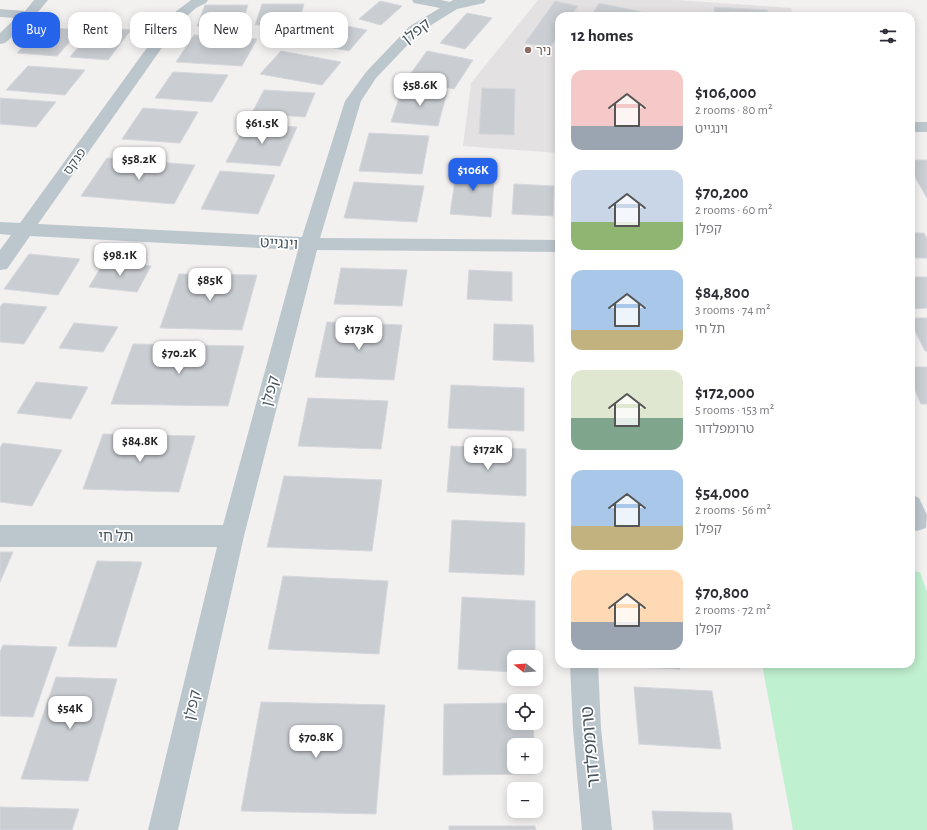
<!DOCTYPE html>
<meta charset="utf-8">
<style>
:root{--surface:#fff;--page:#f7f7f7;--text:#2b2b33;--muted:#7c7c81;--accent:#2563eb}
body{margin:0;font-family:"Alegreya Sans","Noto Sans Hebrew",sans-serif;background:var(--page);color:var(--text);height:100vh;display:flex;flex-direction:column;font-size:15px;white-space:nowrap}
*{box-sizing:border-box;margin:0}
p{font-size:13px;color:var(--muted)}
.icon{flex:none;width:22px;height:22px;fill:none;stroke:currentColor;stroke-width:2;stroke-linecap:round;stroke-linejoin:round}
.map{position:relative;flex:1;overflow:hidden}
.drawer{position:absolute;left:555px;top:12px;width:360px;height:656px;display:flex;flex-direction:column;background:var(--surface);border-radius:12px;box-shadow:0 2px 10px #0003}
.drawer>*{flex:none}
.banner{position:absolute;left:12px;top:12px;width:380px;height:36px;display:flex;gap:8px}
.needle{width:26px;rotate:287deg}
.tools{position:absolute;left:507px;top:650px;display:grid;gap:8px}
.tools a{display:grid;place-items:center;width:36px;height:36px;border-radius:8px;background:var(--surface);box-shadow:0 2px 10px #0003;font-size:20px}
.price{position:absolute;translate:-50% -34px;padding:0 9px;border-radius:8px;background:#fff;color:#222;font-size:13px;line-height:26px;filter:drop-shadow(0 1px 2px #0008)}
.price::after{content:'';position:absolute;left:50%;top:24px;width:12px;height:9px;margin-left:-6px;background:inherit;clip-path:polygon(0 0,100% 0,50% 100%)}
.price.active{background:var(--accent);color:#fff}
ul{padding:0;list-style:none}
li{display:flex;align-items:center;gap:12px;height:100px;padding:0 16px}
li span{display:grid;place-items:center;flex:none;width:112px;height:80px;border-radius:12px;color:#555}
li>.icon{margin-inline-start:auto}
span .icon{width:48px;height:48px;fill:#fffc;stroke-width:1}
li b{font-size:17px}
h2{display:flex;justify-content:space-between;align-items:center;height:48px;padding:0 16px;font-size:17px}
.chip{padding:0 14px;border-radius:12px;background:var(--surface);box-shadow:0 2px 10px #0003;font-size:14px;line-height:36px}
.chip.active{background:var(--accent);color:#fff}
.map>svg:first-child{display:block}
.education{fill:#e4e1e2}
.green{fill:#bff0cf}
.building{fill:#caced3;stroke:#d4d7dc}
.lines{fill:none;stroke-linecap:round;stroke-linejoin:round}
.minor{fill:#bcc6cd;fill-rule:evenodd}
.education-dot{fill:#8d6e63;stroke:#fff;stroke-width:1.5}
.labels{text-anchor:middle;stroke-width:3.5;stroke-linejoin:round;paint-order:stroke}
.far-education-label{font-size:13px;fill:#785e54;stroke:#fff;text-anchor:start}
.far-street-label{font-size:13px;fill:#48555e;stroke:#fff}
.street-label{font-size:15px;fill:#48555e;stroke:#fff}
.near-street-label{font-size:18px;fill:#48555e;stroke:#fff}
</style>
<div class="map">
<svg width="927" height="830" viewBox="0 0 927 830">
<rect width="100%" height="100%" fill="#f3f0f0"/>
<path class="education" d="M538,0H676L791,8L794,16H559V153L463,146L471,83Z"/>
<path class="green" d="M911,571L920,572L927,592V830H793L762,664H911Z"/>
<g class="building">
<path d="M380,1L402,6L381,25L359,19Z"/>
<path d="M555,1L578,6L571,16H559V34L550,48L525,43Z"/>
<path d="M599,3L662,16H591Z"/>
<path d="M262,4H304L298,25H255Z"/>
<path d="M205,5H248L241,26H197Z"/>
<path d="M714,7L767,10L768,16H715Z"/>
<path d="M467,13L492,18L465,49L440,43Z"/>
<path d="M316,20L367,30L349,51L296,40Z"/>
<path d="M42,27L80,30L57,56L17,53Z"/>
<path d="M95,27L131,30L108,60L70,57Z"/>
<path d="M194,35L257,39L242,66L176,62Z"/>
<path d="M281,51L341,62L322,85L260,74Z"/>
<path d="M427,51L473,60L454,89L406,80Z"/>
<path d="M28,66L85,70L65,95L6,90Z"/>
<path d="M173,72L228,75L212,102L155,98Z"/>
<path d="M482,88L515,89L514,135L479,134Z"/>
<path d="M402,89L447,92L438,126L391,122Z"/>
<path d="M264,90L315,93L305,117L252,113Z"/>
<path d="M0,98L56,102L36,127L0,124Z"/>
<path d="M557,105L559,106V148H556Z"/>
<path d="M143,108L198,112L180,143L122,139Z"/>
<path d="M246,124L297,127L280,166L226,162Z"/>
<path d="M369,133L429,136L422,174L359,171Z"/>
<path d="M107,158L195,165L174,204L81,196Z"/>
<path d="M911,160H927V198L911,170Z"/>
<path d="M457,167L495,169L491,217L450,214Z"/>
<path d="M220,171L275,175L258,214L201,209Z"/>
<path d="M354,182L424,186L417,222L344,218Z"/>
<path d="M514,184L554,186L553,216L512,214Z"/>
<path d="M911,233H924L927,239V258H911Z"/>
<path d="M29,254L80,259L58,295L4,289Z"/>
<path d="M104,262L151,266L137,292L89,287Z"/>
<path d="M341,268L407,270L402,306L334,304Z"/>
<path d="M469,270L512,272V301L467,299Z"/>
<path d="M179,274L257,275L242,330L160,328Z"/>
<path d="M911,277H927V308L911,309Z"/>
<path d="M3,303L47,307L24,344L0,342V307Z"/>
<path d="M911,318H927V351H925L911,323Z"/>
<path d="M327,322L402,325L394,380L315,377Z"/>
<path d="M74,323L118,327L103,352L59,348Z"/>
<path d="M494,324L533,325L534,362L493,360Z"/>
<path d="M133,344L244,346L228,406L111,404Z"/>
<path d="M911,367H927V404H921L911,381Z"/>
<path d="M36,382L88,387L71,419L17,413Z"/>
<path d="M451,385L524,388V431L448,428Z"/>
<path d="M308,398L388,401L381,449L298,446Z"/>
<path d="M103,434L195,436L179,492L83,489Z"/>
<path d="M3,443L62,450L32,506L0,502V448Z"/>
<path d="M451,446L526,449V496L447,492Z"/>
<path d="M284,476L382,480L372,551L267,547Z"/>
<path d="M452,520L525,523L524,575L449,572Z"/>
<path d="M0,552H13L0,582Z"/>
<path d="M97,561L142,562L116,647L68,646Z"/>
<path d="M283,576L388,581L379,654L268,649Z"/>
<path d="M462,597L535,601V657H514V672L458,669Z"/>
<path d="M3,645L57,647L33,717L0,716V652Z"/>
<path d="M635,664H680V669L636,667Z"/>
<path d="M56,677L117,679L88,781L21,779Z"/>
<path d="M634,687L712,691L721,749L639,744Z"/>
<path d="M261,702L385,705L376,814L241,811Z"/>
<path d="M514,703V723H533L534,745H514V767H535L536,774L443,775L444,704Z"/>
<path d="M0,807L79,809L72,830H0Z"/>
<path d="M652,811L731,813L733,830H654Z"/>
<path d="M449,826H535L536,830H449Z"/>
</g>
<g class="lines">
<g class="minor">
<path d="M34,0H48L33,18L5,43L0,44V33L16,18L0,17V9L25,11Z"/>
<path d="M191,0H208L206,3L196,8L180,22L38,224L302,237L345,101L366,72L410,26L440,8L414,3L412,0H441L450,2L453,0H486L484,3L457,9L420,32L376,78L361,101L320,238L559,240V252L317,250L244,536L178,830H148L217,547H0V525H223L298,250L30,236L7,269L0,270V250L11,235L0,234V222L20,223L170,16Z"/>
<rect x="911" y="122" width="16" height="10"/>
<path d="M911,494L919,498L927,515L926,528L917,531L911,529Z"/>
<path d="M570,664H598L601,729L612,830H582L573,729Z"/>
</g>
</g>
<circle class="education-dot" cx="528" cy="50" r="4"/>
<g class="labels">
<g class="far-education-label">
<text x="536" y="55">ניר</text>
</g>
<g class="far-street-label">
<text transform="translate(74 161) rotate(-55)" y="5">פנקס</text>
</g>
<g class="street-label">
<text transform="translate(416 31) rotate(-38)" y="5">קפלן</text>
<text transform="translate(279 243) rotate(3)" y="5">וינגייט</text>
<text transform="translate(270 391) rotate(-75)" y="5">קפלן</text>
<text x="116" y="541">תל חי</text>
<text transform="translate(192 705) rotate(-77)" y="5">קפלן</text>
</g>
<g class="near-street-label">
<text transform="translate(590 747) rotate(-95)" y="6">טרומפלדור</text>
</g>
</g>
</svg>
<div class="tools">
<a><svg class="needle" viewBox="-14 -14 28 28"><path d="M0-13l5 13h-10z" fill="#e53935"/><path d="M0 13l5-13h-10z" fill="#7c7c81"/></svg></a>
<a><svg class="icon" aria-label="locate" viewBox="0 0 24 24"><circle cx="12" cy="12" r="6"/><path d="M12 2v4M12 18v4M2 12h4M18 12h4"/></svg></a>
<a>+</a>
<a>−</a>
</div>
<b class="price" style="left:420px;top:107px">$58.6K</b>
<b class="price" style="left:262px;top:145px">$61.5K</b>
<b class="price" style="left:139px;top:181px">$58.2K</b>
<b class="price active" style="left:473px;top:192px">$106K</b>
<b class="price" style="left:120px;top:277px">$98.1K</b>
<b class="price" style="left:210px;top:302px">$85K</b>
<b class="price" style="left:359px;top:351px">$173K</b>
<b class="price" style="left:179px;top:375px">$70.2K</b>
<b class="price" style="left:140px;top:463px">$84.8K</b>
<b class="price" style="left:488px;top:471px">$172K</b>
<b class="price" style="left:70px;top:730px">$54K</b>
<b class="price" style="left:316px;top:759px">$70.8K</b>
<div class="banner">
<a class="chip active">Buy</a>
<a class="chip">Rent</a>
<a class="chip">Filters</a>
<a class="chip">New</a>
<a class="chip">Apartment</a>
</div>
<section class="drawer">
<h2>12 homes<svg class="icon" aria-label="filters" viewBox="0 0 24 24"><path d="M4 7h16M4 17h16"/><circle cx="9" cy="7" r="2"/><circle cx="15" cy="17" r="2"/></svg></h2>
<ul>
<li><span style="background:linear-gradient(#f6c9c9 70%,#9aa5b1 0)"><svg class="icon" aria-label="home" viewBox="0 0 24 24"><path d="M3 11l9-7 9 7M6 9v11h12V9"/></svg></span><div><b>$106,000</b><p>2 rooms · 80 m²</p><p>וינגייט</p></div></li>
<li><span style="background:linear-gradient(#c9d6e8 65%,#8fb573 0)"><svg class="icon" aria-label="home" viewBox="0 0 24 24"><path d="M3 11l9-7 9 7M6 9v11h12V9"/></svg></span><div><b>$70,200</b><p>2 rooms · 60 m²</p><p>קפלן</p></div></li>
<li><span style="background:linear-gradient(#a9c7e8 75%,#c2b280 0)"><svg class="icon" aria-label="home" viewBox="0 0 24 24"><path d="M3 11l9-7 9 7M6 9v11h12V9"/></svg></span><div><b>$84,800</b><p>3 rooms · 74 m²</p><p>תל חי</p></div></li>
<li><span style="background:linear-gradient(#dfe7d0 60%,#7fa58c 0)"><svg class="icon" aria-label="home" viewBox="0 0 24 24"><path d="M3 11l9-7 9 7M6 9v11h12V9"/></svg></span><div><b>$172,000</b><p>5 rooms · 153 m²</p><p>טרומפלדור</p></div></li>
<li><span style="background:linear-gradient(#a9c7e8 70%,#c2b280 0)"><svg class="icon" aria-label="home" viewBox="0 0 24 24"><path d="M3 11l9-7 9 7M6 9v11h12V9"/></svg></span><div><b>$54,000</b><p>2 rooms · 56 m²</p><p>קפלן</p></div></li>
<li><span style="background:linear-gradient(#ffd9b3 65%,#9aa5b1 0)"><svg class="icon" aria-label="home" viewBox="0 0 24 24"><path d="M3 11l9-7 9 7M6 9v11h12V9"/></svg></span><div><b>$70,800</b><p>2 rooms · 72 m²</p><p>קפלן</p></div></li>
</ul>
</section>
</div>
